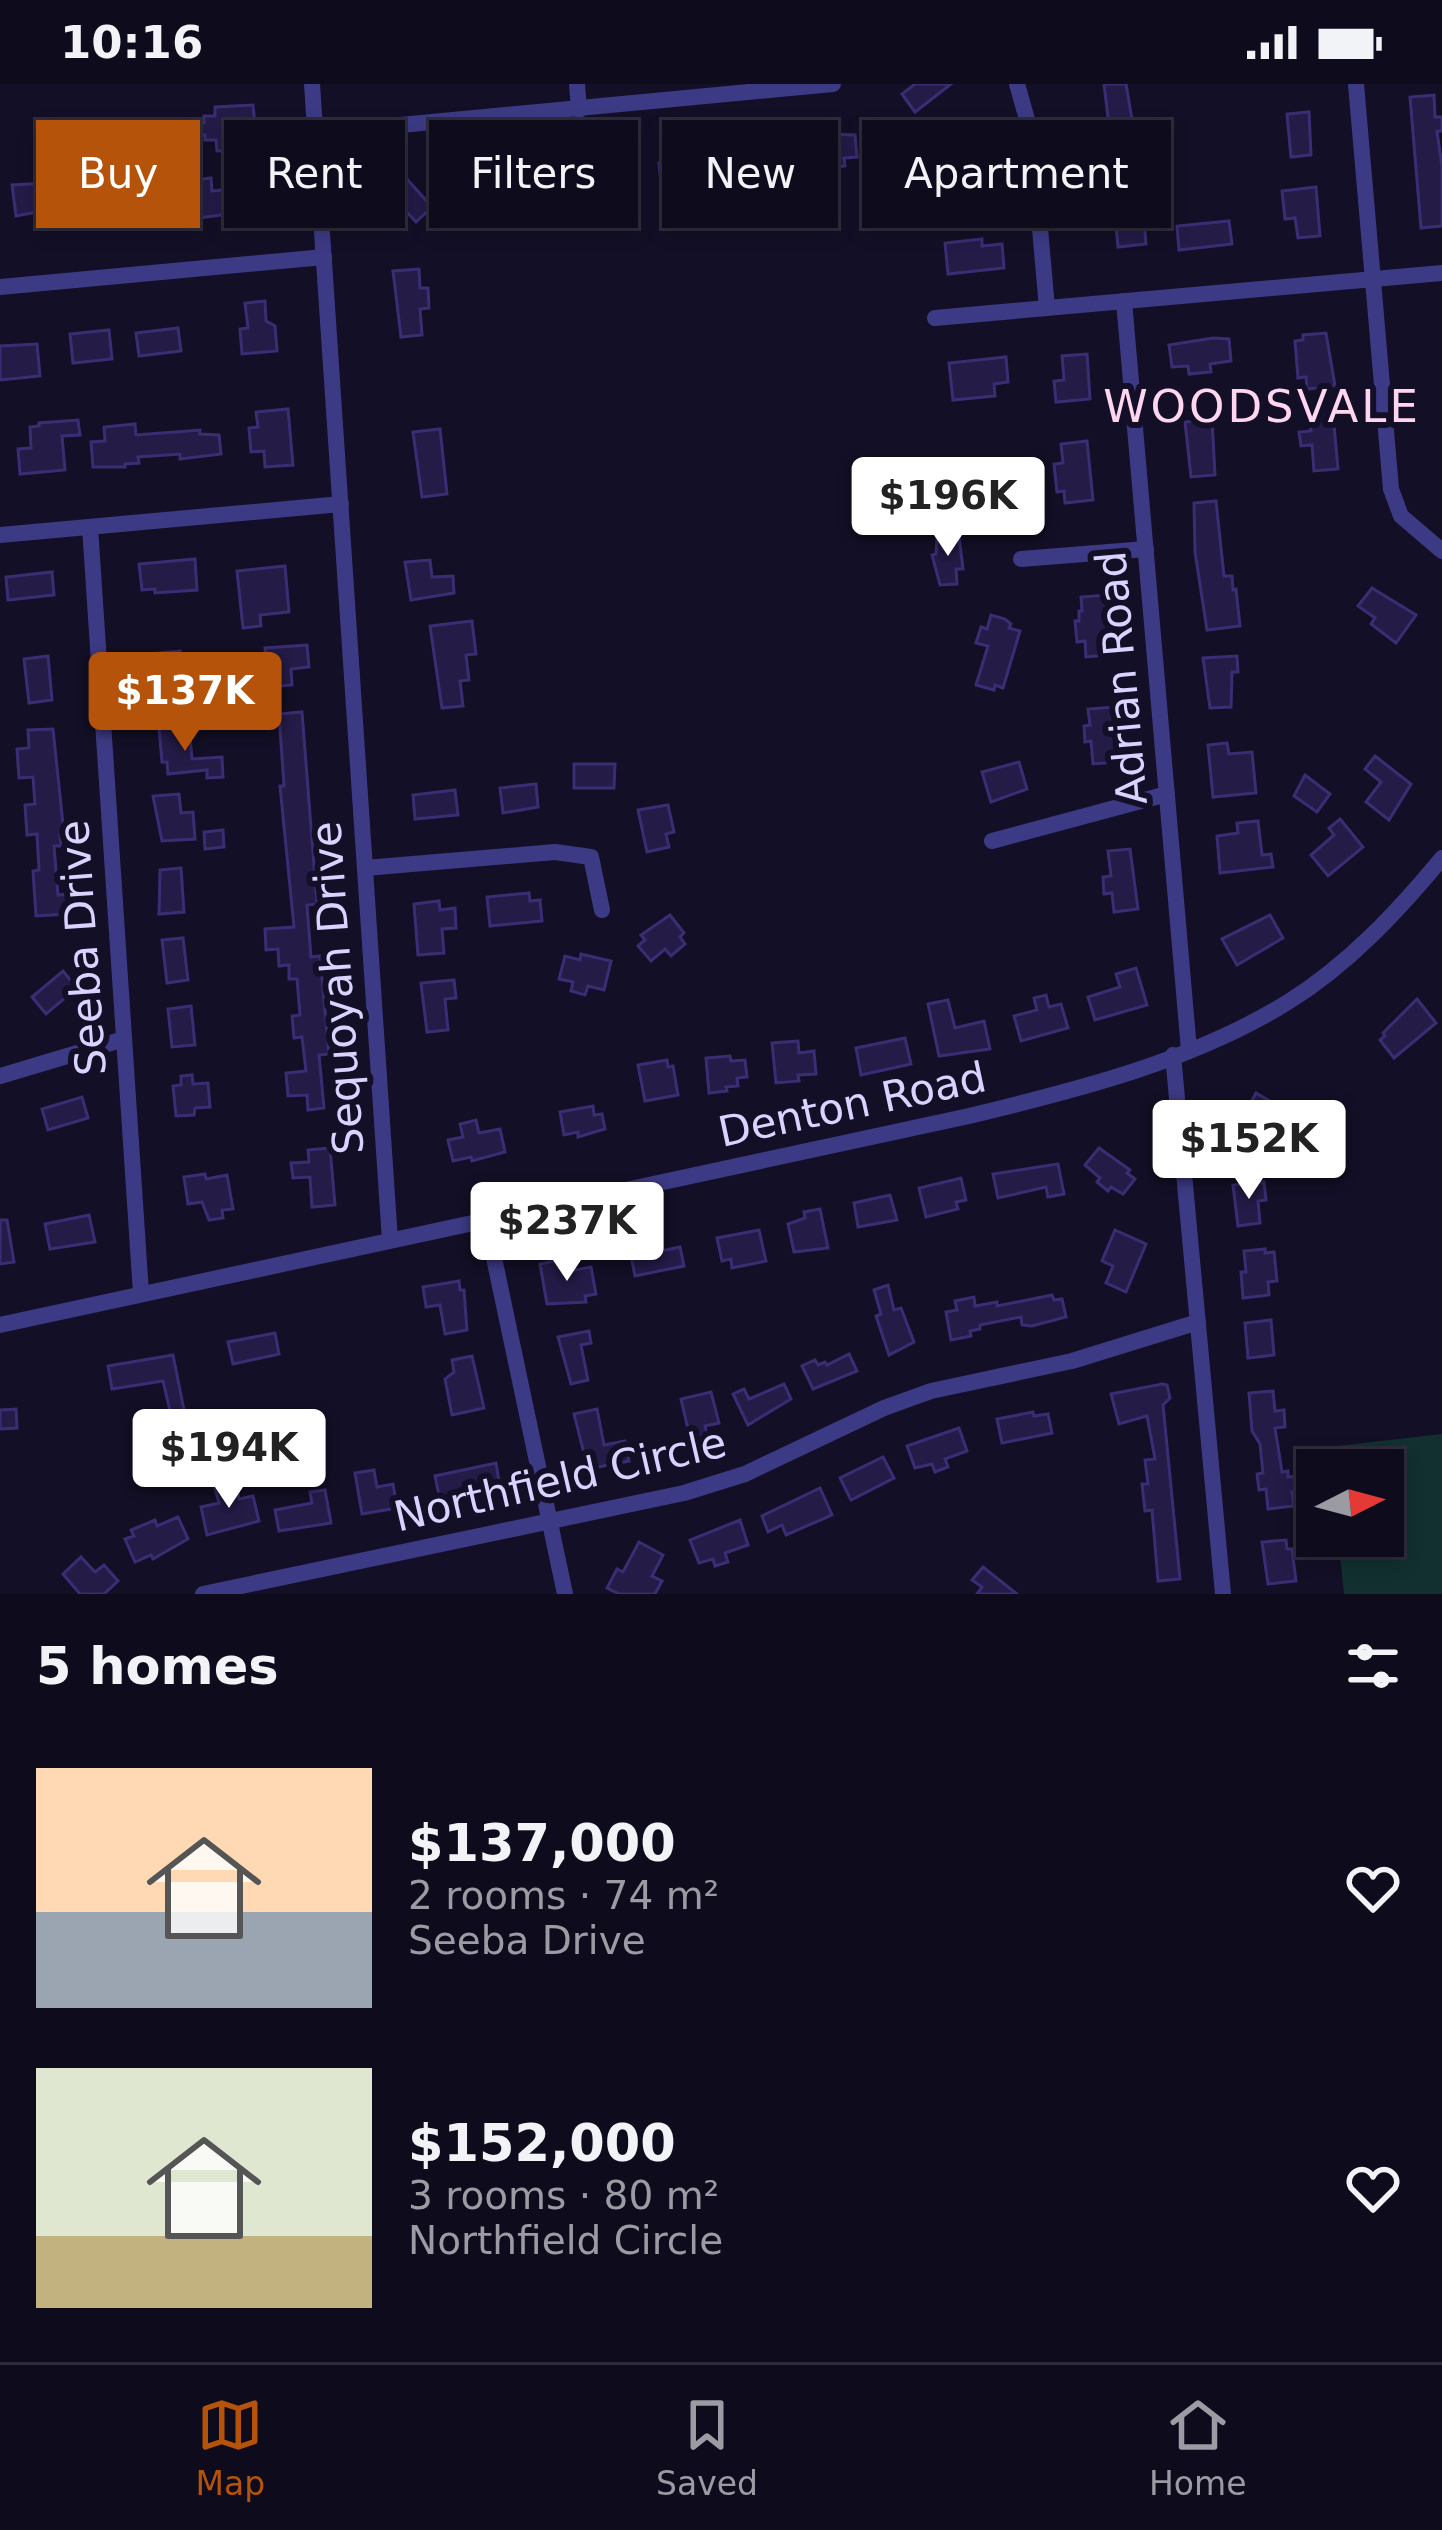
<!DOCTYPE html>
<meta charset="utf-8">
<style>
:root{--surface:#0e0b1c;--page:#1c1929;--text:#f1f3f6;--muted:#9b9ba3;--line:#2e2b3b;--accent:#b45309}
body{margin:0;font-family:"DejaVu Sans",sans-serif;background:var(--page);color:var(--text);height:100vh;display:flex;flex-direction:column;font-size:45px;white-space:nowrap}
*{box-sizing:border-box;margin:0}
p{font-size:39px;color:var(--muted)}
.icon{flex:none;width:66px;height:66px;fill:none;stroke:currentColor;stroke-width:2;stroke-linecap:round;stroke-linejoin:round}
.map{position:relative;height:1510px;overflow:hidden}
.details{display:flex;flex-direction:column;background:var(--surface);flex:1}
.details>*{flex:none}
.top-card{position:absolute;left:36px;top:36px;width:1371px;height:108px;display:flex;gap:24px}
.needle{width:78px;rotate:84deg}
.buttons{position:absolute;left:1296px;top:1365px;display:grid;gap:24px}
.buttons a{display:grid;place-items:center;width:108px;height:108px;border-radius:0px;background:var(--surface);box-shadow:0 6px 18px #0003,0 0 0 3px var(--line);font-size:60px}
.price{position:absolute;translate:-50% -102px;padding:0 27px;border-radius:12px;background:#fff;color:#222;font-size:39px;line-height:78px;filter:drop-shadow(0 3px 6px #0008)}
.price::after{content:'';position:absolute;left:50%;top:72px;width:36px;height:27px;margin-left:-18px;background:inherit;clip-path:polygon(0 0,100% 0,50% 100%)}
.price.on{background:var(--accent);color:#fff}
ul{padding:0;list-style:none}
li{display:flex;align-items:center;gap:36px;height:300px;padding:0 36px}
li span{display:grid;place-items:center;flex:none;width:336px;height:240px;border-radius:0px;color:#555}
li>.icon{margin-inline-start:auto}
span .icon{width:144px;height:144px;fill:#fffc;stroke-width:1}
li b{font-size:51px}
h2{display:flex;justify-content:space-between;align-items:center;height:144px;padding:0 36px;font-size:51px}
.tag{padding:0 42px;border-radius:0px;background:var(--surface);box-shadow:0 6px 18px #0003,0 0 0 3px var(--line);font-size:42px;line-height:108px}
.tag.on{background:var(--accent);color:#fff}
.status{display:flex;justify-content:space-between;align-items:center;height:84px;padding:0 60px;background:var(--surface);direction:ltr}
.status svg{height:33px;fill:currentColor}
.dock{display:flex;justify-content:space-around;align-items:center;height:168px;border-top:3px solid var(--line);background:var(--surface);font-size:33px;color:var(--muted)}
.dock a{display:grid;justify-items:center;gap:6px}
.dock .on{color:var(--accent)}
.map>svg:first-child{display:block}
.green{fill:#12302f}
.building{fill:#241b47;stroke:#3b2d73;stroke-width:3}
.lines{fill:none;stroke-linecap:round;stroke-linejoin:round}
.minor{stroke:#3d3a85;stroke-width:16}
.labels{text-anchor:middle;stroke-width:12;stroke-linejoin:round;paint-order:stroke}
.street-label{font-size:42px;fill:#d9d4ff;stroke:#130f26}
.neighbourhood-label{font-size:45px;letter-spacing:3px;fill:#ffd6f0;stroke:#130f26}
</style>
<div class="status"><b>10:16</b><svg viewBox="0 0 49 12"><path d="M0 12V9h3v3zM5 12V6h3v6zM10 12V3h3v9zM15 12V0h3v12zM26 1h20v11H26zM47 4h2v5h-2z"/></svg></div>
<div class="map">
<svg width="1442" height="1510" viewBox="0 0 1442 1510">
<rect width="100%" height="100%" fill="#130f26"/>
<path class="green" d="M1442,1350V1510H1344L1338,1452H1383V1386H1330L1328,1363Z"/>
<g class="building">
<path d="M915,0H951L915,28L902,10Z"/>
<path d="M1104,0H1126L1135,53L1145,52L1147,67L1137,68L1138,82L1114,84Z"/>
<path d="M1434,11L1435,33H1442V47H1437L1442,83V142L1421,144L1410,13Z"/>
<path d="M253,21L255,41L238,42L239,66L217,67L216,56H205V51H199V39H204V32H215V23Z"/>
<path d="M1309,28L1311,71L1291,73L1287,30Z"/>
<path d="M825,50L855,51L857,73L844,74L845,82L820,85L819,76L809,77L806,52Z"/>
<path d="M712,58V64L779,63L780,84L715,89L716,94L694,96L696,109L682,110L681,97L661,99L659,79L688,76L687,60Z"/>
<path d="M985,59V110L965,112L960,62Z"/>
<path d="M627,73L631,106L607,109L606,102L549,110L550,117L538,119L537,111L489,117L490,129L467,131L468,143L455,144L452,121L445,122L442,100L477,97L476,82L500,80L501,92L604,82L603,76Z"/>
<path d="M397,84L432,123L416,138L401,122L383,139L370,125L386,109L379,101Z"/>
<path d="M137,85L140,109L69,116V122L16,132L12,101L85,97L84,90Z"/>
<path d="M211,94L212,107L250,103L252,127L198,134L197,130L184,131L182,110L196,109L195,96Z"/>
<path d="M1316,103L1320,152L1298,154L1295,134L1285,135L1282,107Z"/>
<path d="M945,119L947,138L928,139L927,120Z"/>
<path d="M1143,124L1146,160L1118,163L1116,143L1106,144L1105,128Z"/>
<path d="M1229,137L1232,160L1179,166L1177,142Z"/>
<path d="M982,155V162L1002,160L1004,184L948,190L945,159Z"/>
<path d="M419,185L420,204H428L429,224L420,225L422,251L401,253L393,187Z"/>
<path d="M265,217L266,237L275,242L277,267L242,270L240,245L248,244L245,219Z"/>
<path d="M178,244L181,267L139,272L136,249Z"/>
<path d="M109,246L112,275L73,279L70,250Z"/>
<path d="M1326,249L1335,302L1307,305L1306,293L1298,294L1295,257L1303,256V251Z"/>
<path d="M1213,254L1229,255L1231,277L1210,280L1211,288L1189,290L1188,282L1172,283L1169,261Z"/>
<path d="M37,260L40,292L0,296V262Z"/>
<path d="M1087,270L1090,315L1056,318L1054,297L1064,296L1062,272Z"/>
<path d="M1006,273L1008,298L994,300L995,312L953,316L949,279Z"/>
<path d="M288,325L293,381L265,383L264,367L251,368L249,344L258,343L256,328Z"/>
<path d="M1333,330L1338,385L1314,387L1312,361L1301,362L1299,348L1311,347L1309,332Z"/>
<path d="M1212,335L1215,391L1191,393L1185,338Z"/>
<path d="M78,336L80,351L62,352L65,386L20,390L18,365L31,364L30,343L39,342V339Z"/>
<path d="M135,340L136,351L200,346V350L219,351L221,370L180,375V370L138,373L139,379L125,380V383H93L91,358L105,357L104,343Z"/>
<path d="M440,345L447,410L422,413L413,348Z"/>
<path d="M1087,357L1093,416L1065,419L1064,407L1057,408L1054,380L1063,379L1061,360Z"/>
<path d="M989,382L992,389L1008,382L1019,404L970,428L959,406L968,402L966,398L976,393L974,389Z"/>
<path d="M1216,417L1224,492H1232L1233,506L1236,505L1240,542L1207,546L1195,468L1194,419Z"/>
<path d="M959,452L963,485H956L957,500L940,501L932,471L936,470L937,453Z"/>
<path d="M195,475L197,506L155,509V505L142,506L139,480Z"/>
<path d="M430,476L432,493L453,492L454,509L411,516L405,478Z"/>
<path d="M285,482L289,528L260,531L261,542L243,544L237,487Z"/>
<path d="M52,488L54,511L8,516L6,493Z"/>
<path d="M1372,504L1416,531L1396,559L1371,540L1375,534L1358,522Z"/>
<path d="M1105,511L1110,571L1086,573L1085,557L1077,558L1075,537H1079V527H1082L1081,513Z"/>
<path d="M991,531L1005,535L1011,540L1009,544L1020,547L1003,604L995,601L994,606L976,601L988,562L976,559L981,543L987,545Z"/>
<path d="M472,537L476,570L466,571L469,596L460,597L463,622L442,624L430,542Z"/>
<path d="M307,561L309,583L291,585L292,601L268,603L265,564Z"/>
<path d="M180,567L182,579L193,577L195,599L185,601L186,611L162,613L158,569Z"/>
<path d="M48,572L52,616L29,619L24,575Z"/>
<path d="M1237,572L1238,588H1232L1231,623L1210,624L1203,574Z"/>
<path d="M1113,623L1118,678L1093,680L1091,657L1085,658L1084,642L1090,641L1088,625Z"/>
<path d="M302,628L317,820L307,821L311,873L320,872L329,970L319,971L324,1024L308,1026L307,1011L288,1012L286,989L306,987L302,953L294,954L292,932L300,931L297,895H289V881L279,882L278,865L266,866L265,845L294,843L280,702H284L279,630Z"/>
<path d="M189,641L192,675L222,673L223,693L207,694V686L168,690L167,678H162L159,644Z"/>
<path d="M53,645L64,750H60L61,762H54L58,811L68,810L69,830L36,832L33,787L39,786L37,750L27,751L25,721L35,720L33,693L19,694L17,665L29,664L28,646Z"/>
<path d="M1227,659L1229,670L1252,668L1256,709L1213,713L1208,661Z"/>
<path d="M1375,672L1411,700L1389,736L1366,718L1381,698L1365,685Z"/>
<path d="M1019,678L1027,705L991,718L982,688Z"/>
<path d="M574,680H615L614,704H574Z"/>
<path d="M1305,691L1330,710L1317,728L1294,712Z"/>
<path d="M536,700L538,723L503,729L500,704Z"/>
<path d="M455,706L458,731L415,735L413,711Z"/>
<path d="M179,710L181,729L193,728L195,755L162,757L153,712Z"/>
<path d="M668,721L674,748L666,750L669,763L647,768L638,726Z"/>
<path d="M1340,735L1363,763L1328,792L1311,771L1334,751L1329,744Z"/>
<path d="M1258,737L1262,771L1271,770L1273,783L1220,789L1217,752L1238,749L1237,739Z"/>
<path d="M223,746L224,763L205,765L204,748Z"/>
<path d="M1130,765L1138,825L1114,828L1112,809L1104,810L1103,793L1111,792L1108,767Z"/>
<path d="M181,784L184,828L159,830L160,786Z"/>
<path d="M529,809L530,817L540,816L542,837L490,842L487,813Z"/>
<path d="M439,817L440,826L455,824L456,844L442,845L444,869L418,871L414,820Z"/>
<path d="M670,831L684,849L680,853L685,860L671,872L665,865L651,877L638,862L645,856L641,851Z"/>
<path d="M1270,831L1283,854L1237,881L1222,855Z"/>
<path d="M183,854L188,896L167,899L162,856Z"/>
<path d="M581,870L611,877L604,906L588,902L585,911L571,907L573,898L559,895L565,872L580,876Z"/>
<path d="M1136,884L1147,921L1095,936L1088,913L1120,903L1116,890Z"/>
<path d="M63,887L77,904L46,930L32,913Z"/>
<path d="M454,896L456,914L445,915L448,946L427,948L421,899Z"/>
<path d="M1046,911L1049,923L1061,920L1068,944L1021,957L1014,932L1037,926L1034,914Z"/>
<path d="M1417,915L1436,939L1394,974L1380,956L1385,952L1383,949Z"/>
<path d="M948,916L955,944L984,937L990,965L939,972L928,920Z"/>
<path d="M191,922L195,961L172,963L168,925Z"/>
<path d="M905,954L911,980L861,991L856,964Z"/>
<path d="M798,957L799,969L814,967L816,990L798,991L799,997L776,999L772,959Z"/>
<path d="M730,972L731,977L745,976L747,993L737,994L738,1002L726,1003L727,1007L709,1009L706,974Z"/>
<path d="M667,976L668,983L673,982L678,1011L645,1017L638,981Z"/>
<path d="M192,991L193,1000L208,999L210,1023L195,1024L194,1031L176,1032L173,1002L181,1001V992Z"/>
<path d="M1256,1009L1275,1020L1265,1040L1271,1043L1257,1068L1231,1055Z"/>
<path d="M82,1013L88,1034L48,1046L42,1025Z"/>
<path d="M593,1022L594,1031L602,1030L605,1045L578,1053V1048L564,1051L560,1028Z"/>
<path d="M476,1036L479,1049L500,1045L505,1068L472,1077L471,1073L453,1077L448,1056L463,1053L460,1040Z"/>
<path d="M330,1064L335,1121L312,1123L310,1093L293,1094L291,1079L309,1078L308,1066Z"/>
<path d="M1099,1064L1130,1086L1127,1089L1135,1095L1123,1110L1111,1103L1108,1107L1097,1098L1100,1094L1085,1081Z"/>
<path d="M1058,1080L1064,1110L1048,1113L1046,1103L998,1114L993,1090Z"/>
<path d="M205,1090L206,1095L227,1091L233,1125L222,1126L223,1134L209,1136L202,1118L188,1120L184,1093Z"/>
<path d="M961,1094L966,1116L956,1118L958,1125L926,1133L919,1104Z"/>
<path d="M1264,1098L1266,1116L1258,1117L1260,1139L1238,1142L1233,1101Z"/>
<path d="M890,1111L897,1136L858,1143L854,1119Z"/>
<path d="M820,1125L828,1164L794,1168L788,1140L805,1134L804,1128Z"/>
<path d="M89,1131L95,1158L50,1165L45,1140Z"/>
<path d="M0,1136H7L14,1178L0,1180Z"/>
<path d="M759,1146L766,1177L732,1184L731,1175L722,1177L717,1154Z"/>
<path d="M1115,1146L1146,1160L1126,1208L1106,1199L1113,1182L1102,1177Z"/>
<path d="M660,1161L661,1167L680,1163L684,1182L635,1192L630,1167Z"/>
<path d="M1265,1165V1169L1274,1168L1277,1197L1268,1198L1269,1211L1243,1214L1241,1188H1246L1244,1167Z"/>
<path d="M560,1176L563,1188L591,1183L596,1210L585,1212L586,1218L547,1220L540,1180Z"/>
<path d="M459,1197L460,1206H464L467,1246L445,1250L440,1221L426,1223L423,1203Z"/>
<path d="M888,1201L894,1226L901,1224L914,1258L889,1271L876,1232L881,1230L874,1206Z"/>
<path d="M1052,1211L1054,1216L1062,1215L1066,1233L1032,1242L1022,1241L1021,1233L980,1241V1245L970,1247L971,1252L951,1256L946,1228L957,1226L955,1217L974,1213L975,1222L997,1218V1222Z"/>
<path d="M1271,1236L1274,1271L1248,1274L1245,1239Z"/>
<path d="M589,1247L591,1259L581,1261L588,1296L571,1300L558,1253Z"/>
<path d="M275,1249L279,1270L233,1280L228,1258Z"/>
<path d="M849,1270L857,1287L813,1305L802,1282L815,1276L818,1281L825,1278L827,1281Z"/>
<path d="M173,1271L187,1341L174,1344L163,1297L112,1305L108,1282Z"/>
<path d="M472,1272L484,1324L452,1331L445,1295L454,1288L452,1276Z"/>
<path d="M784,1300L791,1315L748,1341L733,1310L744,1305L749,1315Z"/>
<path d="M1162,1300L1167,1301L1170,1314L1163,1321L1180,1495L1158,1497L1152,1426L1145,1427L1142,1400H1148L1145,1376L1155,1375L1147,1332L1119,1340L1111,1310Z"/>
<path d="M1273,1307L1275,1327L1284,1326L1285,1343L1275,1344L1282,1388L1288,1387V1393L1305,1392L1307,1407L1292,1408L1294,1422L1268,1425L1266,1405L1259,1406L1257,1390L1263,1389L1260,1360L1252,1347L1249,1309Z"/>
<path d="M711,1308L719,1339L705,1342L707,1350L690,1354L681,1315Z"/>
<path d="M16,1325L17,1344L0,1345V1326Z"/>
<path d="M597,1325L604,1361L625,1357L629,1377L588,1385L574,1330Z"/>
<path d="M1033,1328L1034,1332L1048,1330L1052,1349L1002,1359L997,1335Z"/>
<path d="M959,1344L967,1367L945,1375L948,1383L935,1388L932,1380L915,1384L907,1362Z"/>
<path d="M883,1373L894,1394L851,1416L840,1394Z"/>
<path d="M496,1379L500,1403L440,1416L435,1392Z"/>
<path d="M374,1386L377,1403L393,1400L397,1424L362,1430L355,1389Z"/>
<path d="M236,1399L239,1415L253,1412L259,1437L207,1451L201,1423L219,1419L215,1404Z"/>
<path d="M820,1404L832,1431L786,1451L782,1441L768,1448L762,1432Z"/>
<path d="M325,1406L331,1439L279,1447L275,1426L312,1419L310,1408Z"/>
<path d="M178,1433L188,1455L153,1475L151,1471L135,1478L125,1455L134,1452L131,1446L155,1436L157,1442Z"/>
<path d="M740,1436L748,1461L725,1469L728,1478L715,1482L713,1475L699,1479L690,1456Z"/>
<path d="M1286,1456L1287,1465H1292L1296,1497L1268,1500L1262,1458Z"/>
<path d="M639,1458L663,1471L652,1492L662,1497L655,1510H619L607,1504L617,1485L623,1488Z"/>
<path d="M81,1473L95,1488L104,1481L118,1497L104,1510H80L63,1490Z"/>
<path d="M983,1483L1017,1510H977L982,1503L972,1496Z"/>
</g>
<g class="lines">
<g class="minor">
<path d="M312,0L390,1156"/>
<path d="M577,0L579,26"/>
<path d="M1017,0L1032,53L1047,224"/>
<path d="M1356,0L1391,405L1401,432L1442,467"/>
<path d="M316,49L833,0"/>
<path d="M0,203L324,173"/>
<path d="M1124,217L1189,966"/>
<path d="M935,234L1442,189"/>
<path d="M90,443L141,1209"/>
<path d="M0,451L341,420"/>
<path d="M1021,475L1146,465"/>
<path d="M992,757L1167,710"/>
<path d="M365,784L555,768L591,773L602,826"/>
<path d="M1173,971L1223,1510"/>
<path d="M0,992L124,955"/>
<path d="M486,1136L565,1510"/>
<path d="M0,1241L969,1032C1077,1006 1193,977 1288,918C1348,881 1398,827 1442,774"/>
<path d="M203,1510L684,1409L745,1390L884,1324L931,1307L1072,1277L1198,1238"/>
</g>
</g>
<g class="labels">
<g class="street-label">
<text transform="translate(1121 594) rotate(-95)" y="15">Adrian Road</text>
<text transform="translate(82 864) rotate(-94)" y="15">Seeba Drive</text>
<text transform="translate(337 904) rotate(-94)" y="15">Sequoyah Drive</text>
<text transform="translate(852 1020) rotate(-12)" y="15">Denton Road</text>
<text transform="translate(560 1395) rotate(-13)" y="15">Northfield Circle</text>
</g>
<g class="neighbourhood-label">
<text x="1262" y="338">WOODSVALE</text>
</g>
</g>
</svg>
<div class="buttons">
<a><svg class="needle" viewBox="-14 -14 28 28"><path d="M0-13l5 13h-10z" fill="#e53935"/><path d="M0 13l5-13h-10z" fill="#9b9ba3"/></svg></a>
</div>
<b class="price" style="left:948px;top:475px">$196K</b>
<b class="price on" style="left:185px;top:670px">$137K</b>
<b class="price" style="left:1249px;top:1118px">$152K</b>
<b class="price" style="left:567px;top:1200px">$237K</b>
<b class="price" style="left:229px;top:1427px">$194K</b>
<div class="top-card">
<a class="tag on">Buy</a>
<a class="tag">Rent</a>
<a class="tag">Filters</a>
<a class="tag">New</a>
<a class="tag">Apartment</a>
</div>
</div>
<section class="details">
<h2>5 homes<svg class="icon" aria-label="filters" viewBox="0 0 24 24"><path d="M4 7h16M4 17h16"/><circle cx="9" cy="7" r="2"/><circle cx="15" cy="17" r="2"/></svg></h2>
<ul>
<li><span style="background:linear-gradient(#ffd9b3 60%,#9aa5b1 0)"><svg class="icon" aria-label="home" viewBox="0 0 24 24"><path d="M3 11l9-7 9 7M6 9v11h12V9"/></svg></span><div><b>$137,000</b><p>2 rooms · 74 m²</p><p>Seeba Drive</p></div><svg class="icon" aria-label="heart" viewBox="0 0 24 24"><path d="M12 20l-8-8c-3-5 5-10 8-4 3-6 11-1 8 4z"/></svg></li>
<li><span style="background:linear-gradient(#dfe7d0 70%,#c2b280 0)"><svg class="icon" aria-label="home" viewBox="0 0 24 24"><path d="M3 11l9-7 9 7M6 9v11h12V9"/></svg></span><div><b>$152,000</b><p>3 rooms · 80 m²</p><p>Northfield Circle</p></div><svg class="icon" aria-label="heart" viewBox="0 0 24 24"><path d="M12 20l-8-8c-3-5 5-10 8-4 3-6 11-1 8 4z"/></svg></li>
</ul>
</section>
<nav class="dock">
<a class="on"><svg class="icon" aria-label="map" viewBox="0 0 24 24"><path d="M3 6l6-2 6 2 6-2v14l-6 2-6-2-6 2zM9 4v14M15 6v14"/></svg>Map</a>
<a><svg class="icon" aria-label="saved" viewBox="0 0 24 24"><path d="M7 4h10v16l-5-4-5 4z"/></svg>Saved</a>
<a><svg class="icon" aria-label="home" viewBox="0 0 24 24"><path d="M3 11l9-7 9 7M6 9v11h12V9"/></svg>Home</a>
</nav>
